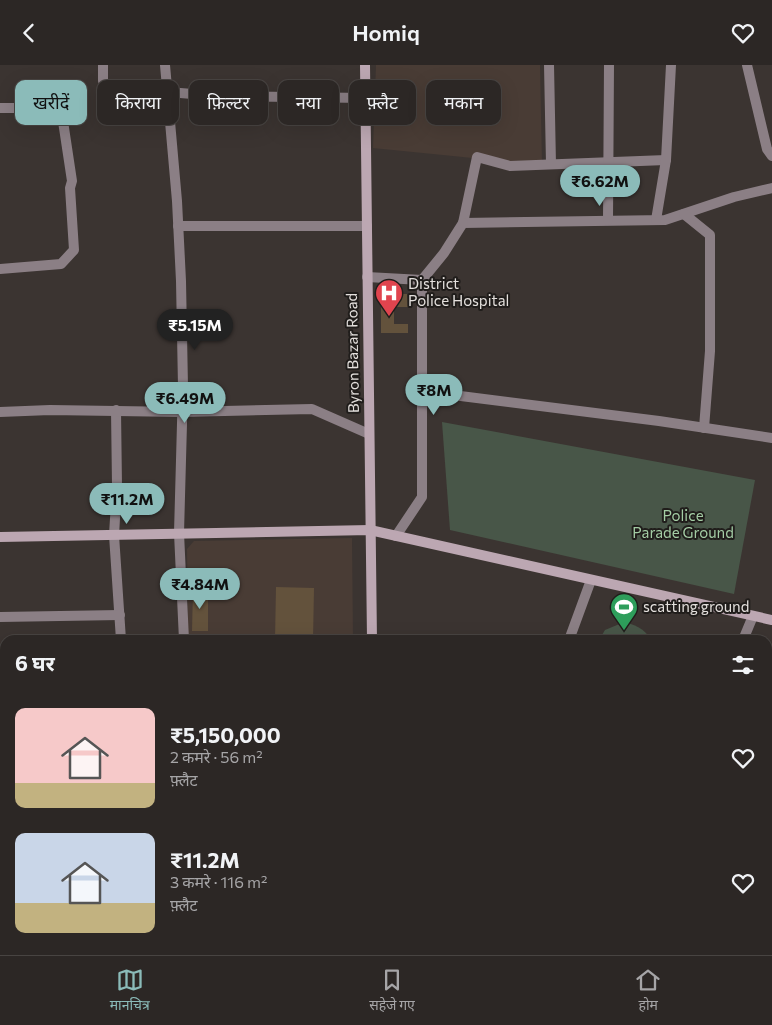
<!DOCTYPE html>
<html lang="hi">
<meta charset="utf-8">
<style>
:root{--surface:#2c2725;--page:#383332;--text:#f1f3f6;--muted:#a6a5a7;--line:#484442;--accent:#8bbbb9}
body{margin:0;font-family:Commissioner,"Noto Sans Devanagari",sans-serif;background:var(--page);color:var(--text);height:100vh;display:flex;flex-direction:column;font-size:19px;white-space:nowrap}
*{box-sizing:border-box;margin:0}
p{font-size:16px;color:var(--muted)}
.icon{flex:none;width:28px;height:28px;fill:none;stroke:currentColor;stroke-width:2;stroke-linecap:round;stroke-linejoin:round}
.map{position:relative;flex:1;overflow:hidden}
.side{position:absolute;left:0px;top:570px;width:772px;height:320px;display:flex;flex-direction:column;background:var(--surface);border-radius:15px 15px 0 0;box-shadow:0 5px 20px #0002,0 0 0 1px var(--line)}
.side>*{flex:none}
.top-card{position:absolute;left:15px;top:15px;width:500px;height:45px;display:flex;gap:10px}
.price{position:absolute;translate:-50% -42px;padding:0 11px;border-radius:18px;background:var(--accent);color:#111;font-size:16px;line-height:32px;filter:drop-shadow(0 1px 2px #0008)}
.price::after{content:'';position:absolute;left:50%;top:30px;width:15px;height:11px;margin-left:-8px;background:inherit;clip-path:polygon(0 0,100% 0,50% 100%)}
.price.active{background:#222;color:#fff}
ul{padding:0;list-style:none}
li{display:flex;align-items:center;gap:15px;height:125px;padding:0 15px}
li span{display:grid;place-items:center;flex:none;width:140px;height:100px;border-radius:10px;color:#555}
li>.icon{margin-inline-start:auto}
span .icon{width:60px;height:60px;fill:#fffc;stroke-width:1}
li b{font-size:21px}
h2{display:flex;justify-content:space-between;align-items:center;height:60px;padding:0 15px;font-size:21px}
.chip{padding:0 18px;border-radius:10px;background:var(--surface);box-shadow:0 5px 20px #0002,0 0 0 1px var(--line);font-size:18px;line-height:45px}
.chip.active{background:var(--accent);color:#111}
header{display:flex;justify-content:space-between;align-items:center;height:65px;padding:0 15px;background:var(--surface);font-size:22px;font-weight:600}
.dock{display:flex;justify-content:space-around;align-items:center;height:70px;border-top:1px solid var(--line);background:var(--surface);font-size:14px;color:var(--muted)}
.dock a{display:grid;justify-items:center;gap:2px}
.dock .active{color:var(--accent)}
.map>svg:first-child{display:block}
.built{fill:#493c35}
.green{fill:#485648}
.building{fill:#63523c}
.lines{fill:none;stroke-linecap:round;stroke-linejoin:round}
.street{stroke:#8b7f85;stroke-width:10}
.secondary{stroke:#bca7b2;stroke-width:10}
.labels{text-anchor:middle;stroke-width:4;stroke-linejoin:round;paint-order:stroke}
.poi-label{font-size:15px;fill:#e4e0dd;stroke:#201d1b;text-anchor:start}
.street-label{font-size:15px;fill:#e4e0dd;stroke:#201d1b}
.park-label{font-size:15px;fill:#a4cda5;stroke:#201d1b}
</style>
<header><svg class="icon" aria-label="back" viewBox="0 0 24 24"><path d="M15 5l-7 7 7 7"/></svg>Homiq<svg class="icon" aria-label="heart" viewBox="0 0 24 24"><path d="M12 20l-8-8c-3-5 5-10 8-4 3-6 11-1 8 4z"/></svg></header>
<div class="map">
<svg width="772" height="890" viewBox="0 0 772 890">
<rect width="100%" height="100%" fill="#3b3431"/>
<g class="built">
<path d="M376,0H540L542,100L373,83Z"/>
<path d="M352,473L353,575H188L187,484L194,476Z"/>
<path d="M196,885H287L312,890H195Z"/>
</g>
<g class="green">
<path d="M442,357L755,415L734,529L450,465Z"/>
<path d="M622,558C634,558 645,564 651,575H599L605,565Z"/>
</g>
<g class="building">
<path d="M381,229H407L408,242H394V259H408V268H381Z"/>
<path d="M276,522L314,523L313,575H275Z"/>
<path d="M193,524H208V566H192Z"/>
</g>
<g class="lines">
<g class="street">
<path d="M103,0V16"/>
<path d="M165,0L177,136L181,216L183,322L179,468L184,575"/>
<path d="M549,0L551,99"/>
<path d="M747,0L767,84L772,91"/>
<path d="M168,27L217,31L365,33"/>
<path d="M0,43H61L72,116L70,123L74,185L61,199L0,204"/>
<path d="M666,95L510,101L477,92L463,158L665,155L734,132L772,123"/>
<path d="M684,149L710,170V286L704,363"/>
<path d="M608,155L609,0"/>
<path d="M656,155L666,95L671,0"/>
<path d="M178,161H367"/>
<path d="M367,212L422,215"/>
<path d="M421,326L659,356L772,373"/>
<path d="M116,345L117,421L114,470L121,575"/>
<path d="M0,347L50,345L182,347L312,344L369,369"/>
<path d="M396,471L422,432V215L444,188L463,158"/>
<path d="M0,552L120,550"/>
<path d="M569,575L591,515"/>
<path d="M743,575L753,551"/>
<path d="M0,609H5"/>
<path d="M0,732H5"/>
<path d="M768,738L772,735"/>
<path d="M768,749L772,750"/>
<path d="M0,785H5"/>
<path d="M0,803L5,809"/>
<path d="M0,869H5"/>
<path d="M71,885L76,890"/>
<path d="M744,885L771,890"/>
<path d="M50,890L53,885"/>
<path d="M104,890V885"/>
<path d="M683,890L684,885"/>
</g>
<g class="secondary">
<path d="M365,0L372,575"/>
<path d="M0,472L370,465L772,555"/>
<path d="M350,890L351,885"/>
</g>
</g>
<defs>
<g id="hospital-pin" transform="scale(1.4375)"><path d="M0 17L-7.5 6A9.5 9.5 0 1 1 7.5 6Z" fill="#e0444e" stroke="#201d1b"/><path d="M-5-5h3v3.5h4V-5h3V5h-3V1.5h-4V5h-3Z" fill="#fff"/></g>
<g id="stadium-pin" transform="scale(1.4375)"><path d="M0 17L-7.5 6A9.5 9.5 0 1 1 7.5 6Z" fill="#2e9e5b" stroke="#201d1b"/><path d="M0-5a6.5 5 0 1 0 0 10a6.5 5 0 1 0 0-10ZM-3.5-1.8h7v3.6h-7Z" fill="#fff"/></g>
</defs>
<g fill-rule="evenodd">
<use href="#hospital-pin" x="389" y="228"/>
<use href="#stadium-pin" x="624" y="542"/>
</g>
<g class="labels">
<g class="poi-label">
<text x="408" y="224">District<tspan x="408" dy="17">Police Hospital</tspan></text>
<text x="643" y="547">scatting ground</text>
</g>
<g class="street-label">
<text transform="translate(353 288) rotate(-91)" y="5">Byron Bazar Road</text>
</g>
<g class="park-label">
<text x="683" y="456">Police<tspan x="683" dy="17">Parade Ground</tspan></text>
</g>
</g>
</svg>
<b class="price" style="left:600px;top:142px">₹6.62M</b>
<b class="price active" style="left:195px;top:286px">₹5.15M</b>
<b class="price" style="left:434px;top:351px">₹8M</b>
<b class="price" style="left:185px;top:359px">₹6.49M</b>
<b class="price" style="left:127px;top:460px">₹11.2M</b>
<b class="price" style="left:200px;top:545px">₹4.84M</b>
<div class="top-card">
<a class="chip active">खरीदें</a>
<a class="chip">किराया</a>
<a class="chip">फ़िल्टर</a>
<a class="chip">नया</a>
<a class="chip">फ़्लैट</a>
<a class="chip">मकान</a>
</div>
<section class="side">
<h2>6 घर<svg class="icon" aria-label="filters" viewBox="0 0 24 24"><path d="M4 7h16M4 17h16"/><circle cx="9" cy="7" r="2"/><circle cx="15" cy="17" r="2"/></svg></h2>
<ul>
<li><span style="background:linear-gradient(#f6c9c9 75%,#c2b280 0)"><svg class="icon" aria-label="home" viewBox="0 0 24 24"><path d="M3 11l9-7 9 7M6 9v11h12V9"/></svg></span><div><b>₹5,150,000</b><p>2 कमरे · 56 m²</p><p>फ़्लैट</p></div><svg class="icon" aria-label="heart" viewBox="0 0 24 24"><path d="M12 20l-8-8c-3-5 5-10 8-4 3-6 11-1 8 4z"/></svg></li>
<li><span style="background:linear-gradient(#c9d6e8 70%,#c2b280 0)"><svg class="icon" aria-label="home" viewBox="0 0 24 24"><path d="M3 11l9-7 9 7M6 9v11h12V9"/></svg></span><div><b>₹11.2M</b><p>3 कमरे · 116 m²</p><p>फ़्लैट</p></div><svg class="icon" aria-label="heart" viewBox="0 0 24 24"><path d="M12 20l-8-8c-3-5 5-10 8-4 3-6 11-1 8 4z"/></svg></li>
</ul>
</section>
</div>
<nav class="dock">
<a class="active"><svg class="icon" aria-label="map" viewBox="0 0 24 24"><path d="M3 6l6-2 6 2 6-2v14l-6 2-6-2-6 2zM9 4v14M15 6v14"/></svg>मानचित्र</a>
<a><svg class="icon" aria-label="saved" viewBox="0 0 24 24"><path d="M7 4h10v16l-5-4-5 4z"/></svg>सहेजे गए</a>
<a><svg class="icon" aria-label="home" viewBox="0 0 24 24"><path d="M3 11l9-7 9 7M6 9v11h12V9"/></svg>होम</a>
</nav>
